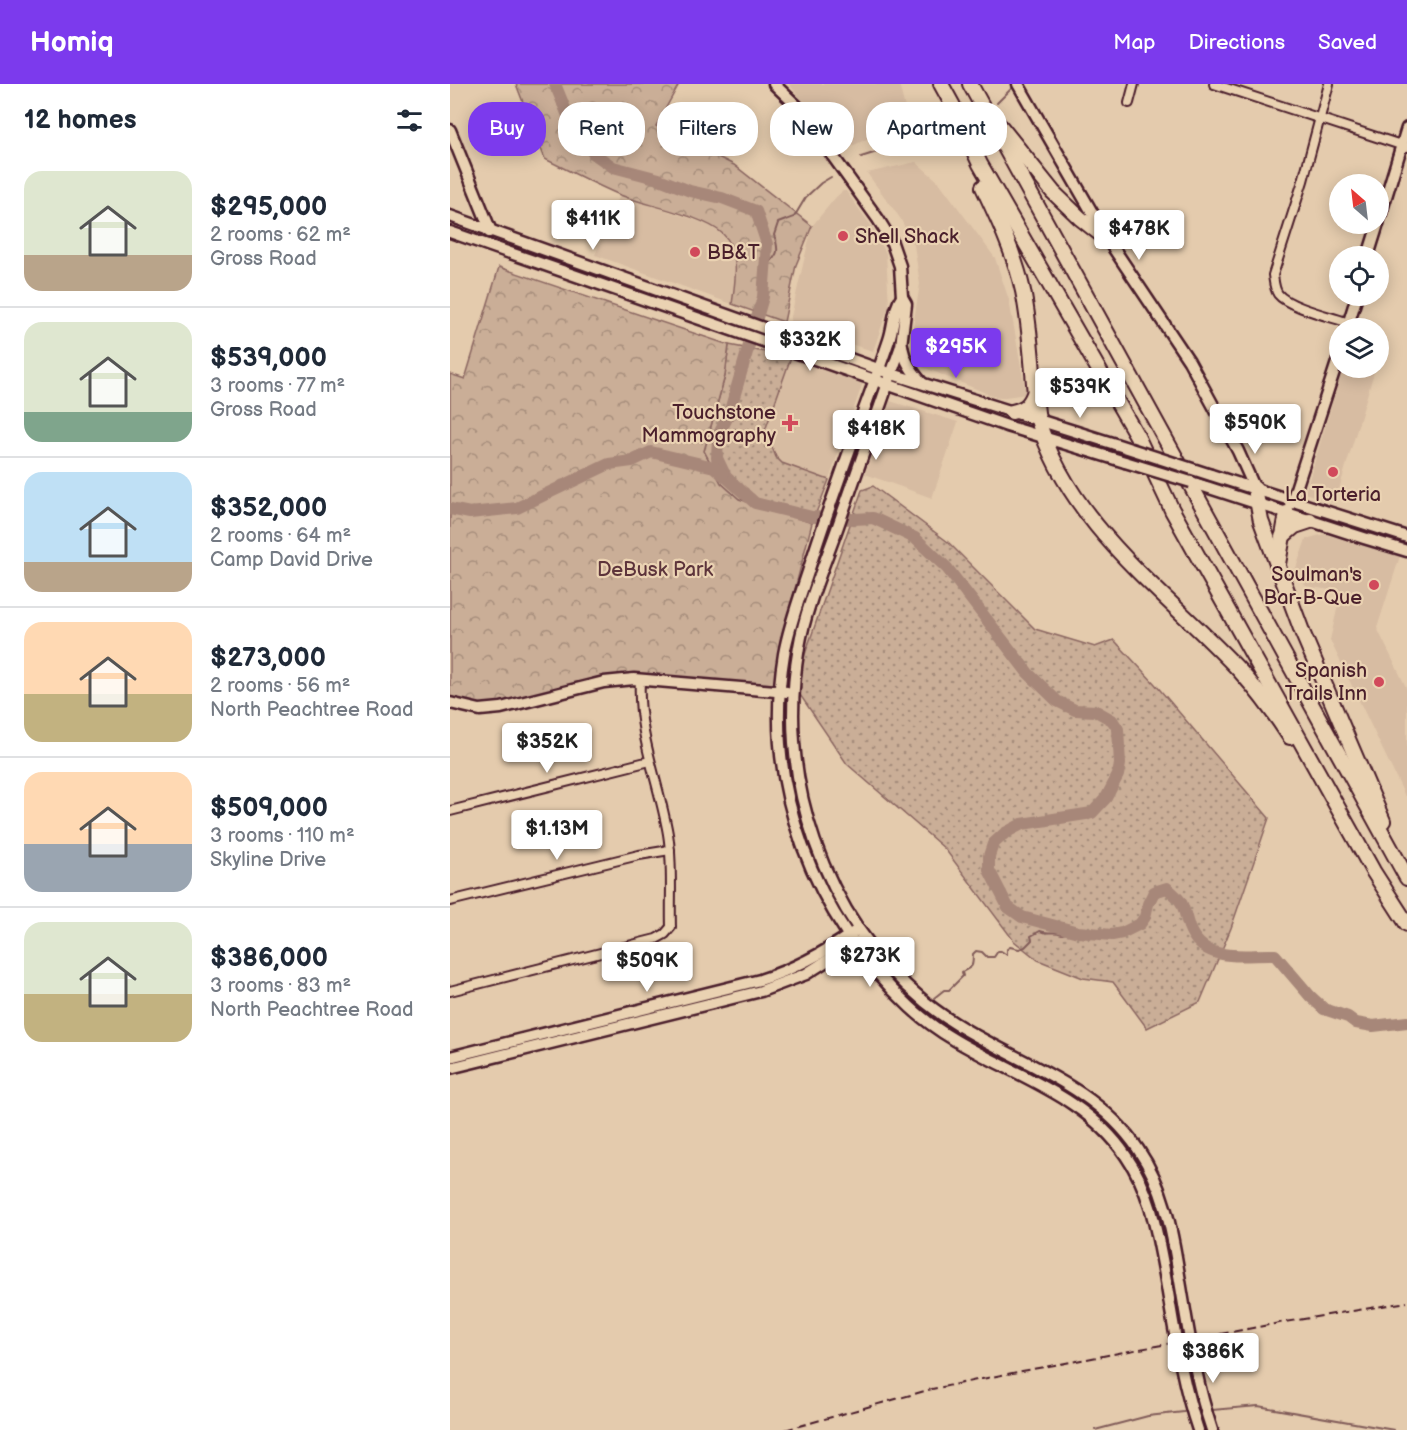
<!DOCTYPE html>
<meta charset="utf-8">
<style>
:root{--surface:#fff;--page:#f6f6f7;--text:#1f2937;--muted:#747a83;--line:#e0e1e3;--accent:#7c3aed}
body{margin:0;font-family:"Balsamiq Sans",sans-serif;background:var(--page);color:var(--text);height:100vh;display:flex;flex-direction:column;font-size:22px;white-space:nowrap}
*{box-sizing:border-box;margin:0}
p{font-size:20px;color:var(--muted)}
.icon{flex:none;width:33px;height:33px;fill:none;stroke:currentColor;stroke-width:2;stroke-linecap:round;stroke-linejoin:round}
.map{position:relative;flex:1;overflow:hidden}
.side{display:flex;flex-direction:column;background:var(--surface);width:450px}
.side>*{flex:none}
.guide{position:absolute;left:18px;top:18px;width:570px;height:54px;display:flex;gap:12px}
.needle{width:39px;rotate:332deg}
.fabs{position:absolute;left:879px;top:90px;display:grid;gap:12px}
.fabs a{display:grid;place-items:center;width:60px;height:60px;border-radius:50%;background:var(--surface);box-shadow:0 3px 15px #0003;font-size:30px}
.price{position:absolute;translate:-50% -51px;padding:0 14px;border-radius:6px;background:#fff;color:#222;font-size:20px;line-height:39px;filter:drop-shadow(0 2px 3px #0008)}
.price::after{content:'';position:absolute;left:50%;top:36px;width:18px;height:14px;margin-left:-9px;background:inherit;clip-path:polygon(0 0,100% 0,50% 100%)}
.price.on{background:var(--accent);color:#fff}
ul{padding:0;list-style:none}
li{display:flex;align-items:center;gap:18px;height:150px;padding:0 24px}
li+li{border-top:2px solid var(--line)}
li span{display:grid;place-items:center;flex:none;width:168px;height:120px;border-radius:18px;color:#555}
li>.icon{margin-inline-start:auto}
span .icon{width:72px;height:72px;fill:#fffc;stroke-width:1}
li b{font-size:26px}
h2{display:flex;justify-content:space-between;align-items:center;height:72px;padding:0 24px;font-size:26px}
.chip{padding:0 21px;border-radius:24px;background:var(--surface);box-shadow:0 3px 15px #0003;font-size:21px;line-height:54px}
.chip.on{background:var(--accent);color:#fff}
header{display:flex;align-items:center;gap:36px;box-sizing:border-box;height:84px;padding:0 30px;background:var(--accent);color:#fff}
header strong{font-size:28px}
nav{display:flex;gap:33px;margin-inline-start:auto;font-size:21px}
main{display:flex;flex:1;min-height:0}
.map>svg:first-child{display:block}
.built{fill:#d7bca2}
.grass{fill:url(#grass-dots);stroke:#8a6661;stroke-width:1.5}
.forest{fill:url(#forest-crowns);stroke:#8a6661;stroke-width:1.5}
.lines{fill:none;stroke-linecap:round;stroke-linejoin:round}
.stream{stroke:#825d5a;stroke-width:2}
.river{stroke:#a78779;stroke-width:12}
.street-casing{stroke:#4a1f2b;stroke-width:12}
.secondary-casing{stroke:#4a1f2b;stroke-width:15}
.highway-casing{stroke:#4a1f2b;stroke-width:18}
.street{stroke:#ead2b2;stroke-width:8}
.secondary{stroke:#ead2b2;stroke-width:10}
.highway{stroke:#ead2b2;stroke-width:14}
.rail{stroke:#4a1f2b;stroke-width:2;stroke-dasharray:9 4.5;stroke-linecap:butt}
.secondary-bridge-casing{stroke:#4a1f2b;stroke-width:15;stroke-linecap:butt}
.secondary-bridge{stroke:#ead2b2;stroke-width:10}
.poi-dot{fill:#d1495b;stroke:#ead2b2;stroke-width:2}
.labels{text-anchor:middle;stroke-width:4.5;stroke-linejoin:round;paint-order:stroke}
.poi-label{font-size:20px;fill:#4a1f2b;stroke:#ead2b2;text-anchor:end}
.park-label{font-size:20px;fill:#5d343b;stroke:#ead2b2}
</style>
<header>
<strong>Homiq</strong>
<nav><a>Map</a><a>Directions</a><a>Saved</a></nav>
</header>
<main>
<section class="side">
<h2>12 homes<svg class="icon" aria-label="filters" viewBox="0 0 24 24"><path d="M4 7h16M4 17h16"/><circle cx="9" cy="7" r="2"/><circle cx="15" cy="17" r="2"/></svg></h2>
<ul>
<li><span style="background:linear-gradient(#dfe7d0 70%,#b9a48a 0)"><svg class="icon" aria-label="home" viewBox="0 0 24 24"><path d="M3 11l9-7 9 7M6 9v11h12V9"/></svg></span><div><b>$295,000</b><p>2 rooms · 62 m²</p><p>Gross Road</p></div></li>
<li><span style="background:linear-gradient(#dfe7d0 75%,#7fa58c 0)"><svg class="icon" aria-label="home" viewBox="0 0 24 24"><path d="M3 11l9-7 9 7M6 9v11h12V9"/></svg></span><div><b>$539,000</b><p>3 rooms · 77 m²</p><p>Gross Road</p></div></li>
<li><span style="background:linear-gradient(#bfe0f5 75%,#b9a48a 0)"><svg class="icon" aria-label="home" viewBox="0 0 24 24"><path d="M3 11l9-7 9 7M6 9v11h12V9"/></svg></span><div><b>$352,000</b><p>2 rooms · 64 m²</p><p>Camp David Drive</p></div></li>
<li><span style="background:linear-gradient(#ffd9b3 60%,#c2b280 0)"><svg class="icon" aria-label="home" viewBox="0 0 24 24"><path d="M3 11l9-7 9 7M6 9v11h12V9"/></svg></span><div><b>$273,000</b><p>2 rooms · 56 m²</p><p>North Peachtree Road</p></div></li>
<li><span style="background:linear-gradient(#ffd9b3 60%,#9aa5b1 0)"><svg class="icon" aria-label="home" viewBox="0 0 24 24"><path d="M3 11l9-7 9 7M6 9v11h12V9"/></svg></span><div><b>$509,000</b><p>3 rooms · 110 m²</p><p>Skyline Drive</p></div></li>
<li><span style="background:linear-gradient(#dfe7d0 60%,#c2b280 0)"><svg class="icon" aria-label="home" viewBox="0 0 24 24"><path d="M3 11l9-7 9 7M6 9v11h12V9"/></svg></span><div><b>$386,000</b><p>3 rooms · 83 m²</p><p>North Peachtree Road</p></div></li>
</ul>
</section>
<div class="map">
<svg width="957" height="1346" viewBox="0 0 957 1346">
<defs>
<pattern id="grass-dots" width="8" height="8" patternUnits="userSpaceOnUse" patternTransform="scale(1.5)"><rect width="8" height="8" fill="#caae97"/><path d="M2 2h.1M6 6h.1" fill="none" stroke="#a68d7b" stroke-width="1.8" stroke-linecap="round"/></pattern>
<pattern id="forest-crowns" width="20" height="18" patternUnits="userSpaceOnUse" patternTransform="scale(1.5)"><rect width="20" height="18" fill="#caae97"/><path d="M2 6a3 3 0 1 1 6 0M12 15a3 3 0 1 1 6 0" fill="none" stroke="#a68d7b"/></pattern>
</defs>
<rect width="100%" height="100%" fill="#e4cbad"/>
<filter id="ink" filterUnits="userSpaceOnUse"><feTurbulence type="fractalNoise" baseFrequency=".0167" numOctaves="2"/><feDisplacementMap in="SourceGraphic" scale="12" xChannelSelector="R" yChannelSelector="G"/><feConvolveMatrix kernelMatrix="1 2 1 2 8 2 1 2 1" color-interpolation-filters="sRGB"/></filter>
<g filter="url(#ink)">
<g class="built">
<path d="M339,0H449L458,36L391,67Z"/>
<path d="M466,78L489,98L545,174L559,216L576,310L548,314L468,281L463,276L460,260L470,200L464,161L450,134L417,89Z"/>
<path d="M393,107H396L422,143L436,169L439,221L423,267L339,241L362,142L386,113Z"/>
<path d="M170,111L260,141L274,151L282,167L287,185L282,220L145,171Z"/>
<path d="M341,273L413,298L379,396L332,379L326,373L320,358L312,355Z"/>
<path d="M893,284L925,285L885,419L855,409Z"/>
<path d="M440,317L508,338L482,414L415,390Z"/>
<path d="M874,450L950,472L927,544L957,605V711L955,712L880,556L891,508L857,502L850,495L846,484L856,455Z"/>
</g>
<g class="grass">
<path d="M279,261L341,273L312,355L320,358L326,373L332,379L379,396L362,439L289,415L271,399L254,367L275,292Z"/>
<path d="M423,402L498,458L585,545L645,563L664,556L705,600L819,734L781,844L750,918L697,944L663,898L633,894L588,876L564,857L495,765L397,680L344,602L412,406Z"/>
</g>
<g class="forest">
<path d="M66,0H229L206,42L284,81L362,142L346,181L334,238L282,220C285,199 291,167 273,150C255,132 195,121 170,111C144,100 120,87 95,75Z"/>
<path d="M49,183L279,261L275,292L254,367L271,399L289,415L362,439L328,571L324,600L177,591L156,592L109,606L28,624L0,614V290L15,295Z"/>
</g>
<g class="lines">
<g class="stream">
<path d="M547,19L564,2"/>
<path d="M411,73L465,56L469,57L490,49"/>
<path d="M316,183C328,170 330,168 324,151L328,139L344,133L356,113L371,99L381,93"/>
<path d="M484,914L494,906H499L513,892L512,888C525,881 522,883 523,870L526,867L532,868L537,873H544L548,867H551L557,871V865L560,863L569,865L575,863L582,856L581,852L590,847C598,851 604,846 612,850L625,847"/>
<path d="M762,1326L808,1322L944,1346"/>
<path d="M645,1346L698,1332L734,1328"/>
</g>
<g class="river">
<path d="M105,0L121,39L143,69L163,83L209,95L240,107L272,114L306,127L317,160L313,213L279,330L268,352L267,374L276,393L305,419L362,433L404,435L423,434L465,454L497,484L578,589L607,617L625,626L646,627L662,636L668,645L670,680L668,691L656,714L642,729L572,740L555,749L543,760L539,772V786L558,823L572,833L628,848L662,851L672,849L690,840L695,833L698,820L704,808L717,804C737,821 731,820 739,843C753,880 792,870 825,871L860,912L874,925L898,933L906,939L923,942L957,938"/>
<path d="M0,425L20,429L67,424L159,380L182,377L201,368L264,383L273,391"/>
</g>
<g class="street-casing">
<g id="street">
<path d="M764,0L957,63"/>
<path d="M879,0L853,97L823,191C824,197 824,204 828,210C838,223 882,233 899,239"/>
<path d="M679,19L684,0"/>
<path d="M0,727L200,677"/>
<path d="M0,817L189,771L220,766"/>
<path d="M0,907L206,855L215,850L221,843C220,812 223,780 218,750C209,698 187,649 190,596"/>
</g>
</g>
<g class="secondary-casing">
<g id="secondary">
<path d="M324,0L346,21L428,135L441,156L450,182L452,213L456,220L451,262C430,322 409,382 388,442C374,482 356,522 349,563C326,694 372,832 475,918C542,973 638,990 688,1065C714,1103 722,1146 729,1191C738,1243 745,1296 762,1346"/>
<path d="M568,0L658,156L739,277L788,367L805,405"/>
<path d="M0,46L40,145L39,148"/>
<path d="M0,132L442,290L665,360"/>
<path d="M928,139L957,44"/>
<path d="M0,148L557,342L675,378"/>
<path d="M918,172L928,140"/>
<path d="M452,213C443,225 444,242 439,256C427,292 413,327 401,362C386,404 371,446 358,488C349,515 339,542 334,570C312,703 364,833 460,923C525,984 625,996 676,1072C701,1108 707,1149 715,1191C724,1243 731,1296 748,1346"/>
<path d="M897,244L907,212"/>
<path d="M452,261C454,277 462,287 472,299"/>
<path d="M761,391L957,453"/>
<path d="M741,398L914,454L957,467"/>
<path d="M841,420L890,269"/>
<path d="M0,619L30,626L51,624L154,598L184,595L337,608"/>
<path d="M0,973L310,896C345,885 374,869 404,848"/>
<path d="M0,984L311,907L356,890L408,857"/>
</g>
</g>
<g class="highway-casing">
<g id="highway">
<path d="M491,0L502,20L530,80L687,352L722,426L923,787L957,840"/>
<path d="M520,0L957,794"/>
<path d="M550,42L603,108L630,134L658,156"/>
<path d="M533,103C549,137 565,171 573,207C582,250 582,294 588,336C620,443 717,509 790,587C808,607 825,630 840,653"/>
<path d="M562,328C575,325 579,322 584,310"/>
<path d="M805,405L811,437L853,550L933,737"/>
<path d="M832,453L845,442L860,437"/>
<path d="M828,480L837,429"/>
</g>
</g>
<use href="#street" class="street"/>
<use href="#secondary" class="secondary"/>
<use href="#highway" class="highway"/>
<path class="rail" d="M335,1346L482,1305L567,1288L835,1238L957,1218"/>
<g class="secondary-bridge-casing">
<g id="secondary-bridge">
<path d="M665,360L761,391"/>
<path d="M675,378L741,398"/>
</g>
</g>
<use href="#secondary-bridge" class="secondary-bridge"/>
</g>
</g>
<g class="poi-dot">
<circle cx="393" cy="152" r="6"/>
<circle cx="245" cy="168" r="6"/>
<path d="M337 330h6v6h6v6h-6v6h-6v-6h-6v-6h6z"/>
<circle cx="883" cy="388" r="6"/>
<circle cx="924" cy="501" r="6"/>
<circle cx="929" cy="598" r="6"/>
</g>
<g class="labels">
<g class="poi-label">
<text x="405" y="159" text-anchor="start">Shell Shack</text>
<text x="257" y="175" text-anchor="start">BB&amp;T</text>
<text x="326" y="335">Touchstone<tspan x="326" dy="23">Mammography</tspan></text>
<text x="883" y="417" text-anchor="middle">La Torteria</text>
<text x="912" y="497">Soulman's<tspan x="912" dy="23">Bar-B-Que</tspan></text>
<text x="917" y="593">Spanish<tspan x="917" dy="23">Trails Inn</tspan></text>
</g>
<g class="park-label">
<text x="205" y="492">DeBusk Park</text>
</g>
</g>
</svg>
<div class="fabs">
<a><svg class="needle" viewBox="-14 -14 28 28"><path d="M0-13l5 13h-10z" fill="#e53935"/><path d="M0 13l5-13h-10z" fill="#747a83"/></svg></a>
<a><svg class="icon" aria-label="locate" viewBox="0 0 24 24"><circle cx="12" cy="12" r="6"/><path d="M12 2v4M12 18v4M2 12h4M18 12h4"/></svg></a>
<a><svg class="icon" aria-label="layers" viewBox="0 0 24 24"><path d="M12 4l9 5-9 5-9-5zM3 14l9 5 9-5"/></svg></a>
</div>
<b class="price" style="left:143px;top:167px">$411K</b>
<b class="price" style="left:689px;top:177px">$478K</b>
<b class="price" style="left:360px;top:288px">$332K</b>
<b class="price on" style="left:506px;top:295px">$295K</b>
<b class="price" style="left:630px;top:335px">$539K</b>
<b class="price" style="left:805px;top:371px">$590K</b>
<b class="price" style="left:426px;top:377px">$418K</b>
<b class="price" style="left:97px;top:690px">$352K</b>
<b class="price" style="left:107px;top:777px">$1.13M</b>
<b class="price" style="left:420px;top:904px">$273K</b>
<b class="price" style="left:197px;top:909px">$509K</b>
<b class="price" style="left:763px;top:1300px">$386K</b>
<div class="guide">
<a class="chip on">Buy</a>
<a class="chip">Rent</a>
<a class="chip">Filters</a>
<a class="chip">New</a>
<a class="chip">Apartment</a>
</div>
</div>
</main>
